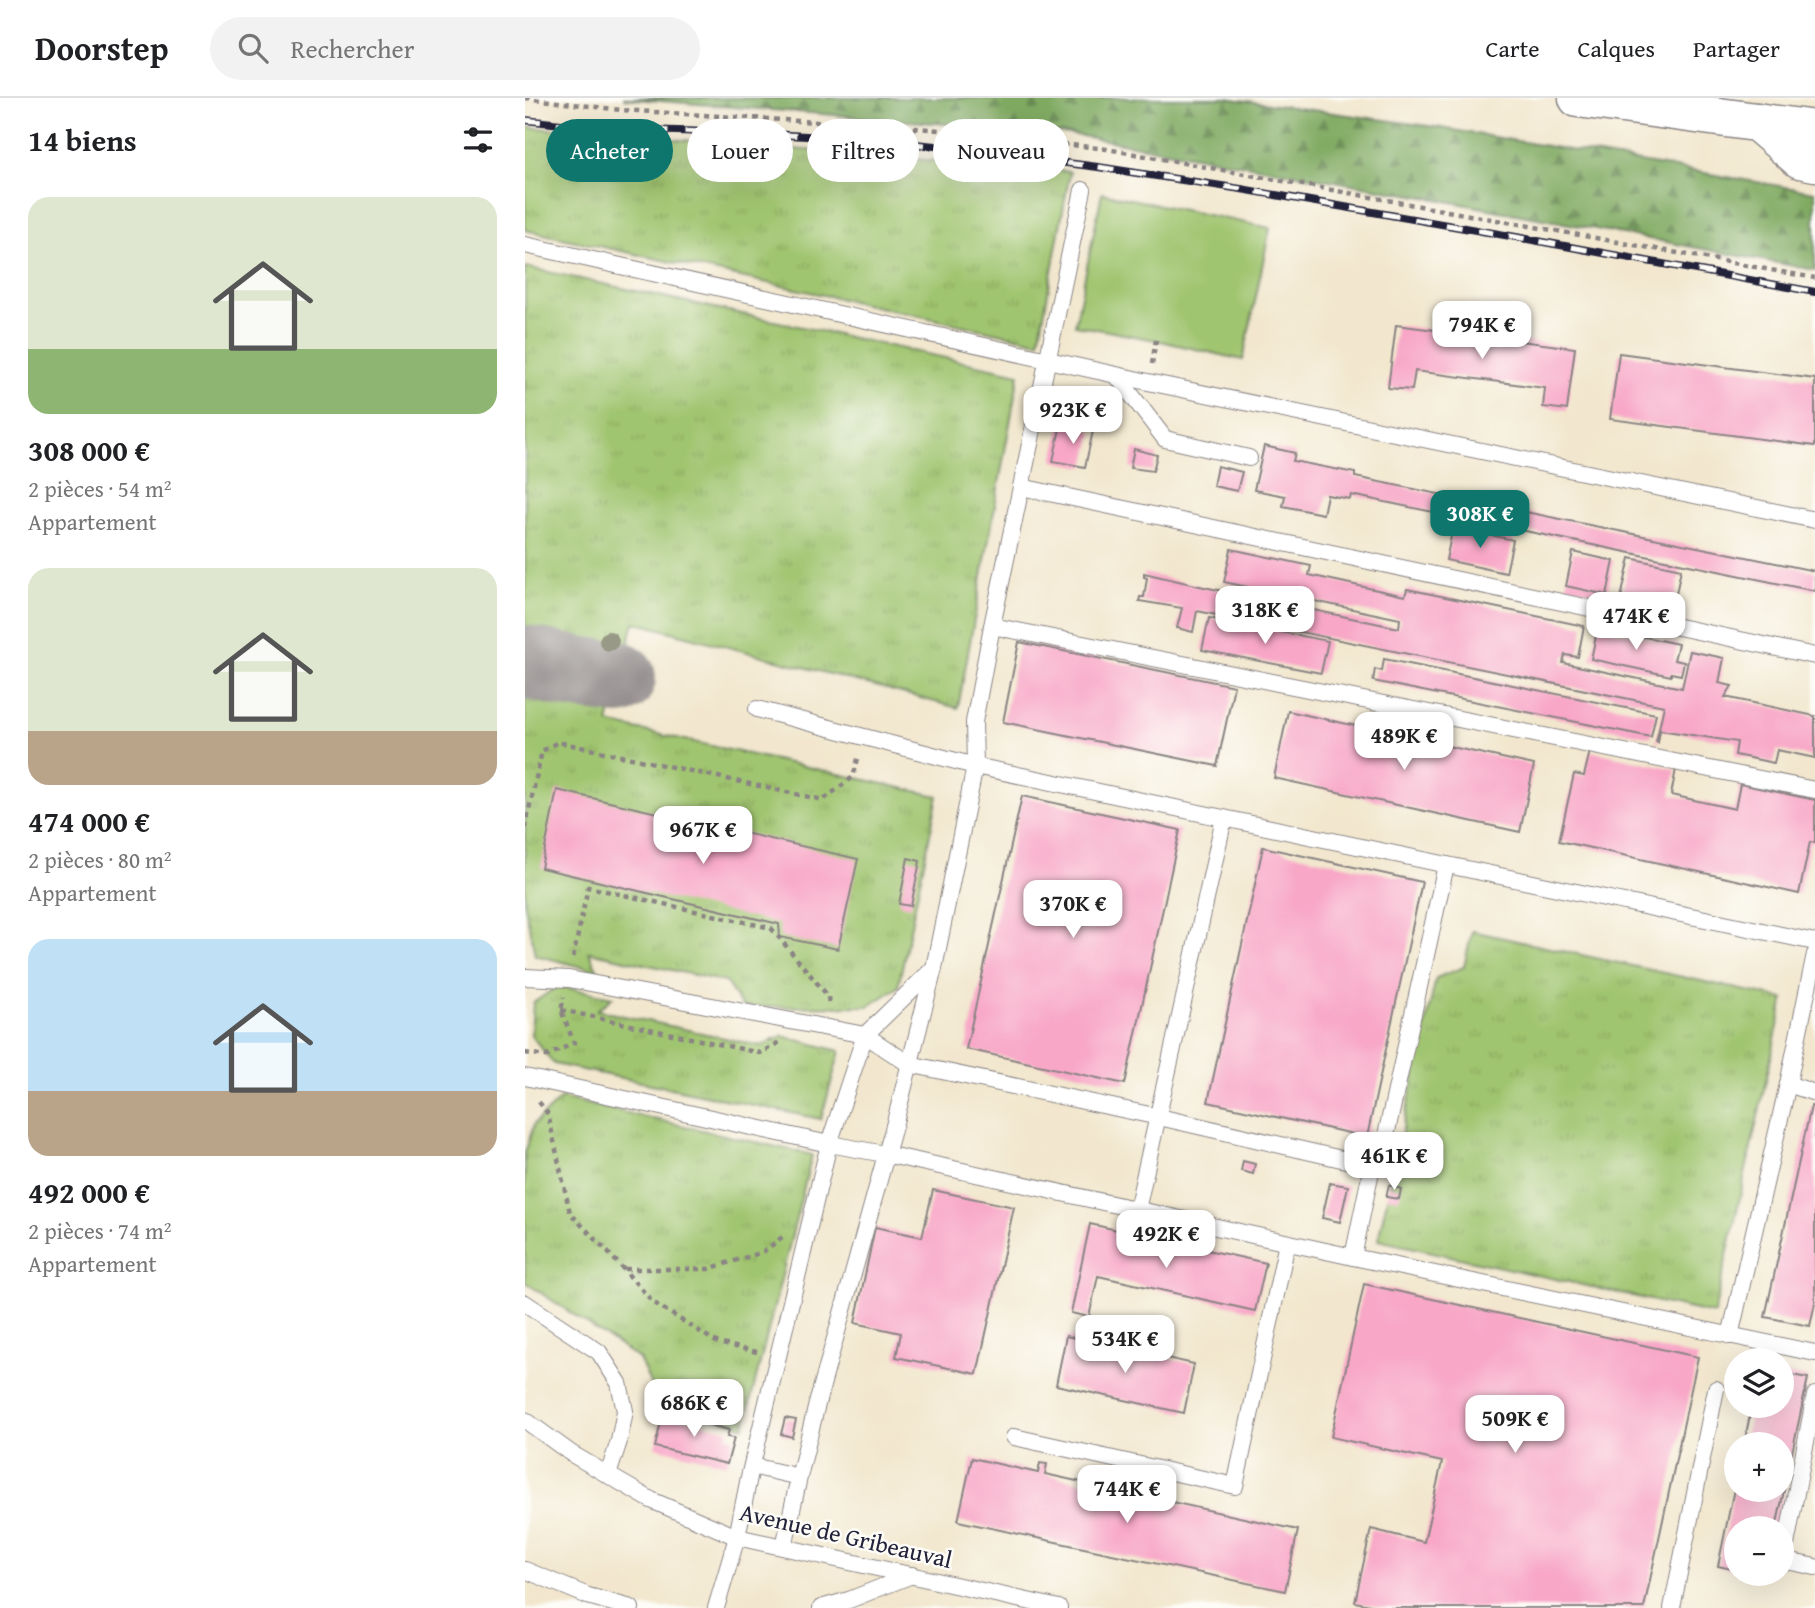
<!DOCTYPE html>
<html lang="fr">
<meta charset="utf-8">
<style>
:root{--surface:#fff;--page:#f2f2f2;--text:#202124;--muted:#757577;--line:#e0e0e0;--accent:#0f766e}
body{margin:0;font-family:"Gentium Book Plus",serif;background:var(--page);color:var(--text);height:100vh;display:flex;flex-direction:column;font-size:26px;white-space:nowrap}
*{box-sizing:border-box;margin:0}
p{font-size:23px;color:var(--muted)}
.icon{flex:none;width:38px;height:38px;fill:none;stroke:currentColor;stroke-width:2;stroke-linecap:round;stroke-linejoin:round}
.map{position:relative;flex:1;overflow:hidden}
.details{display:flex;flex-direction:column;background:var(--surface);width:525px}
.details>*{flex:none}
.hud{position:absolute;left:21px;top:21px;width:665px;height:63px;display:flex;gap:14px}
.tools{position:absolute;left:1199px;top:1250px;display:grid;gap:14px}
.tools a{display:grid;place-items:center;width:70px;height:70px;border-radius:50%;background:var(--surface);box-shadow:0 7px 28px #0002;font-size:35px}
.price{position:absolute;translate:-50% -60px;padding:0 16px;border-radius:14px;background:#fff;color:#222;font-size:23px;line-height:46px;filter:drop-shadow(0 2px 4px #0008)}
.price::after{content:'';position:absolute;left:50%;top:42px;width:21px;height:16px;margin-left:-10px;background:inherit;clip-path:polygon(0 0,100% 0,50% 100%)}
.price.on{background:var(--accent);color:#fff}
ul{padding:0;list-style:none}
li{display:grid;align-content:center;gap:14px;height:371px;padding:0 28px}
li span{display:grid;place-items:center;height:217px;border-radius:21px;color:#555}
li>.icon{margin-inline-start:auto}
span .icon{width:126px;height:126px;fill:#fffc;stroke-width:1}
li b{font-size:30px}
h2{display:flex;justify-content:space-between;align-items:center;height:84px;padding:0 28px;font-size:30px}
.chip{padding:0 24px;border-radius:32px;background:var(--surface);box-shadow:0 7px 28px #0002;font-size:24px;line-height:63px}
.chip.on{background:var(--accent);color:#fff}
header{display:flex;align-items:center;gap:42px;box-sizing:border-box;height:98px;padding:0 35px;background:var(--surface);border-bottom:2px solid var(--line)}
header strong{font-size:33px}
nav{display:flex;gap:38px;margin-inline-start:auto;font-size:24px}
.search{width:490px;height:63px;background:var(--page);display:flex;align-items:center;gap:18px;box-sizing:border-box;padding:0 24px;border-radius:38px;color:var(--muted);font-size:26px}
main{display:flex;flex:1;min-height:0}
.map>svg:first-child{display:block}
.grass{fill:url(#grass-tufts);stroke:#617455;stroke-width:2}
.forest{fill:url(#forest-firs);stroke:#51664e;stroke-width:2}
.pitch{fill:#a0c56f;stroke:#617455;stroke-width:2}
.lines{fill:none;stroke-linecap:round;stroke-linejoin:round}
.taxiway{stroke:#8a8484;stroke-width:74}
.building{fill:#f8a7c7}
.lane-casing{stroke:#8a8484;stroke-width:18}
.highway-casing{stroke:#8a8484;stroke-width:41}
.path{stroke:#8a8484;stroke-width:4.5;stroke-dasharray:5 5;stroke-linecap:butt}
.lane{stroke:#fff;stroke-width:16}
.highway{stroke:#fff;stroke-width:38}
.rail-casing{stroke:#22223b;stroke-width:8}
.rail{stroke:#fdfcf7;stroke-width:5;stroke-dasharray:16;stroke-linecap:butt}
.tree{fill:#989a87}
.labels{text-anchor:middle;stroke-width:5;stroke-linejoin:round;paint-order:stroke}
.street-label{font-size:24px;fill:#22223b;stroke:#fdfcf7}
</style>
<header>
<strong>Doorstep</strong>
<div class="search"><svg class="icon" aria-label="search" viewBox="0 0 24 24"><circle cx="10" cy="10" r="6"/><path d="M15 15l6 6"/></svg>Rechercher</div>
<nav><a>Carte</a><a>Calques</a><a>Partager</a></nav>
</header>
<main>
<section class="details">
<h2>14 biens<svg class="icon" aria-label="filters" viewBox="0 0 24 24"><path d="M4 7h16M4 17h16"/><circle cx="9" cy="7" r="2"/><circle cx="15" cy="17" r="2"/></svg></h2>
<ul>
<li><span style="background:linear-gradient(#dfe7d0 70%,#8fb573 0)"><svg class="icon" aria-label="home" viewBox="0 0 24 24"><path d="M3 11l9-7 9 7M6 9v11h12V9"/></svg></span><div><b>308 000 €</b><p>2 pièces · 54 m²</p><p>Appartement</p></div></li>
<li><span style="background:linear-gradient(#dfe7d0 75%,#b9a48a 0)"><svg class="icon" aria-label="home" viewBox="0 0 24 24"><path d="M3 11l9-7 9 7M6 9v11h12V9"/></svg></span><div><b>474 000 €</b><p>2 pièces · 80 m²</p><p>Appartement</p></div></li>
<li><span style="background:linear-gradient(#bfe0f5 70%,#b9a48a 0)"><svg class="icon" aria-label="home" viewBox="0 0 24 24"><path d="M3 11l9-7 9 7M6 9v11h12V9"/></svg></span><div><b>492 000 €</b><p>2 pièces · 74 m²</p><p>Appartement</p></div></li>
</ul>
</section>
<div class="map">
<svg width="1290" height="1510" viewBox="0 0 1290 1510">
<defs>
<pattern id="grass-tufts" width="24" height="20" patternUnits="userSpaceOnUse" patternTransform="scale(1.75)"><rect width="24" height="20" fill="#a0c56f"/><path d="M3 7l-1-3M5 7V3M7 7l1-3M15 17l-1-3M17 17v-4M19 17l1-3" fill="none" stroke="#8aa961"/></pattern>
<pattern id="forest-firs" width="22" height="20" patternUnits="userSpaceOnUse" patternTransform="scale(1.75)"><rect width="22" height="20" fill="#80aa62"/><path d="M5 1l3.5 6h-7zM16 11l3.5 6h-7z" fill="#688a52"/></pattern>
</defs>
<rect width="100%" height="100%" fill="#fdfcf7"/>
<filter id="ink" filterUnits="userSpaceOnUse"><feTurbulence type="fractalNoise" baseFrequency=".0143" numOctaves="2"/><feDisplacementMap in="SourceGraphic" scale="14" xChannelSelector="R" yChannelSelector="G"/><feConvolveMatrix kernelMatrix="1 2 1 2 8 2 1 2 1" color-interpolation-filters="sRGB"/></filter>
<filter id="wash" filterUnits="userSpaceOnUse"><feTurbulence type="fractalNoise" baseFrequency=".00686" numOctaves="4" result="noise"/><feDisplacementMap in="SourceGraphic" scale="28" xChannelSelector="R" yChannelSelector="G"/><feGaussianBlur stdDeviation="1.57" result="paint"/><feColorMatrix in="noise" values="0 0 0 0 0 0 0 0 0 0 0 0 0 0 0 0 0 1.4 0 .05"/><feComposite in="paint" operator="in"/></filter>
<g filter="url(#wash)">
<rect width="100%" height="100%" fill="#f2e7ce"/>
<g class="grass">
<path d="M0,29L545,74L514,244L0,132Z"/>
<path d="M0,169L494,276L433,610L109,524L83,625L413,698L373,889L344,908L217,909L201,884L64,854L73,873L10,857L0,808Z"/>
<path d="M947,833L1259,901L1189,1216L853,1142L911,880L939,869Z"/>
<path d="M33,888L88,899L72,912L236,948L257,938L315,953L296,1021L29,966L6,937L8,905Z"/>
<path d="M36,1000L287,1057L219,1329L133,1302L114,1261L0,1184V1055L9,1026Z"/>
</g>
<path class="forest" d="M98,0H700L911,29L1290,94V172L894,98L545,36Z"/>
<path class="pitch" d="M577,95L745,130L718,262L631,242L550,227Z"/>
<g class="lines">
<path class="taxiway" d="M0,564L51,575L94,580"/>
</g>
<g id="blocks">
<g class="building">
<path d="M871,227L1050,250L1042,312L1018,309L1020,290L890,273L887,292L863,290Z"/>
<path d="M1094,255L1290,281V348L1085,321Z"/>
<path d="M536,326L568,333L560,369L528,363Z"/>
<path d="M739,348L770,355L768,363L830,375V379L1290,473V493L826,397L825,401L802,397L798,416L758,408L760,398L729,392Z"/>
<path d="M609,351L632,357L628,373L605,370Z"/>
<path d="M692,368L717,374L712,393L688,388Z"/>
<path d="M928,429L988,442L981,475L921,462Z"/>
<path d="M706,451L786,468L784,477L880,498L882,491L1059,528L1053,559L1040,557L1038,565L1157,590L1165,553L1199,560L1194,585L1207,588L1200,599L1290,618V660L1252,652L1249,665L1210,657L1212,644L1135,632L1133,645L1131,644L1139,608L672,513L668,534L652,530L657,510L614,503L615,499H619L622,480L619,479V475L679,489L874,530L875,521L699,484Z"/>
<path d="M1048,454L1089,463L1082,497L1041,488Z"/>
<path d="M1105,460L1156,471L1148,511L1096,500Z"/>
<path d="M684,520L803,543L796,575L677,552Z"/>
<path d="M1073,529L1153,546L1149,562L1159,564L1156,577L1146,575V578L1066,561Z"/>
<path d="M494,544L709,588L692,668L478,624Z"/>
<path d="M859,561L1131,616L1126,639L848,583L850,571L857,573Z"/>
<path d="M763,613L1009,667L995,734L749,680Z"/>
<path d="M1065,653L1151,671L1146,697L1210,711L1215,686L1290,702V745L1285,744L1274,796L1034,743L1049,676L1059,678Z"/>
<path d="M32,692L333,761L313,851L255,839L254,826L16,770Z"/>
<path d="M497,698L655,732L600,986L441,951Z"/>
<path d="M738,749L897,784L842,1039L683,1004Z"/>
<path d="M383,760L395,763L386,808L374,806Z"/>
<path d="M1286,1008L1290,1009V1205L1285,1228L1240,1219Z"/>
<path d="M718,1063L730,1066L728,1076L716,1073Z"/>
<path d="M805,1085L823,1088L815,1124L797,1120Z"/>
<path d="M864,1087L876,1091L874,1101L861,1099Z"/>
<path d="M408,1092L489,1109L452,1276L371,1259L376,1235L330,1225L350,1129L397,1139Z"/>
<path d="M565,1126L741,1165L730,1213L573,1178L564,1219L546,1215Z"/>
<path d="M839,1186L1173,1259L1119,1510H859L830,1504L846,1431L899,1444L917,1364L806,1339Z"/>
<path d="M541,1238L669,1266L659,1315L531,1287Z"/>
<path d="M1256,1275L1283,1280L1251,1430H1211V1472L1193,1468L1209,1391H1256V1346H1219L1227,1307H1256Z"/>
<path d="M138,1315L204,1332L202,1339L209,1340L202,1366L130,1349Z"/>
<path d="M260,1320L271,1322L267,1339L256,1336Z"/>
<path d="M447,1360L513,1375L515,1365L522,1366L520,1376L773,1432L760,1493L433,1423Z"/>
</g>
</g>
</g>
<g filter="url(#ink)">
<use href="#blocks" fill-opacity="0" stroke="#8a8484" stroke-width="2"/>
<g class="lines">
<g class="lane-casing">
<g id="lane">
<path d="M0,147L623,284L1290,422"/>
<path d="M592,278L640,341L724,360"/>
<path d="M496,389L1290,558"/>
<path d="M467,528L1290,692"/>
<path d="M232,611L450,668L1290,844"/>
<path d="M0,879L44,881L340,937L384,966L634,1019L847,1068L828,1159"/>
<path d="M0,979L304,1046L360,1056L828,1159L1290,1255"/>
<path d="M1263,986L1290,995"/>
<path d="M847,1068L860,1042L921,767"/>
<path d="M612,1112L699,720"/>
<path d="M0,1205L74,1254L94,1285L100,1313L94,1343L83,1377"/>
<path d="M1205,1238L1263,986L1290,856"/>
<path d="M1290,1297L1260,1452L1262,1463L1290,1469"/>
<path d="M0,1322L47,1356L126,1402L212,1439L534,1510"/>
<path d="M489,1339L710,1388L762,1145"/>
<path d="M227,1368L274,1379"/>
<path d="M259,1449L274,1379L293,1302L369,1028L409,870L450,668L449,624L467,528L558,92"/>
<path d="M0,1472L63,1498L106,1510"/>
<path d="M191,1510L212,1439L224,1379L304,1046L340,937L409,870"/>
<path d="M296,1510L324,1502L387,1477"/>
<path d="M1147,1510L1191,1291"/>
</g>
</g>
<g class="highway-casing">
<g id="highway">
<path d="M1053,0L1290,32"/>
<path d="M1232,24L1275,61L1290,64"/>
</g>
</g>
<g class="path">
<path d="M0,0L96,12L405,31L582,51L1290,180"/>
<path d="M627,266L631,242"/>
<path d="M0,730L17,653L33,644L298,702L328,679L334,657"/>
<path d="M48,860L63,789L246,830L303,898L304,909"/>
<path d="M36,912L235,955L257,943"/>
<path d="M0,955L22,958L49,945L36,912L39,899"/>
<path d="M14,1004L23,1016L45,1115L80,1151L129,1205L193,1245L232,1254"/>
<path d="M100,1171H183L238,1154L261,1136"/>
</g>
<use href="#lane" class="lane"/>
<use href="#highway" class="highway"/>
<g class="rail-casing">
<path id="rail" d="M0,22L81,31L223,35L339,41L410,48L573,69L716,91L991,139L1290,194"/>
</g>
<use href="#rail" class="rail"/>
</g>
<circle class="tree" cx="84" cy="543" r="10"/>
</g>
<g class="labels">
<g class="street-label">
<text transform="translate(321 1438) rotate(13)" y="8">Avenue de Gribeauval</text>
</g>
</g>
</svg>
<div class="tools">
<a><svg class="icon" aria-label="layers" viewBox="0 0 24 24"><path d="M12 4l9 5-9 5-9-5zM3 14l9 5 9-5"/></svg></a>
<a>+</a>
<a>−</a>
</div>
<b class="price" style="left:957px;top:263px">794K €</b>
<b class="price" style="left:548px;top:348px">923K €</b>
<b class="price on" style="left:955px;top:452px">308K €</b>
<b class="price" style="left:740px;top:548px">318K €</b>
<b class="price" style="left:1111px;top:554px">474K €</b>
<b class="price" style="left:879px;top:674px">489K €</b>
<b class="price" style="left:178px;top:768px">967K €</b>
<b class="price" style="left:548px;top:842px">370K €</b>
<b class="price" style="left:869px;top:1094px">461K €</b>
<b class="price" style="left:641px;top:1172px">492K €</b>
<b class="price" style="left:600px;top:1277px">534K €</b>
<b class="price" style="left:169px;top:1341px">686K €</b>
<b class="price" style="left:990px;top:1357px">509K €</b>
<b class="price" style="left:602px;top:1427px">744K €</b>
<div class="hud">
<a class="chip on">Acheter</a>
<a class="chip">Louer</a>
<a class="chip">Filtres</a>
<a class="chip">Nouveau</a>
</div>
</div>
</main>
